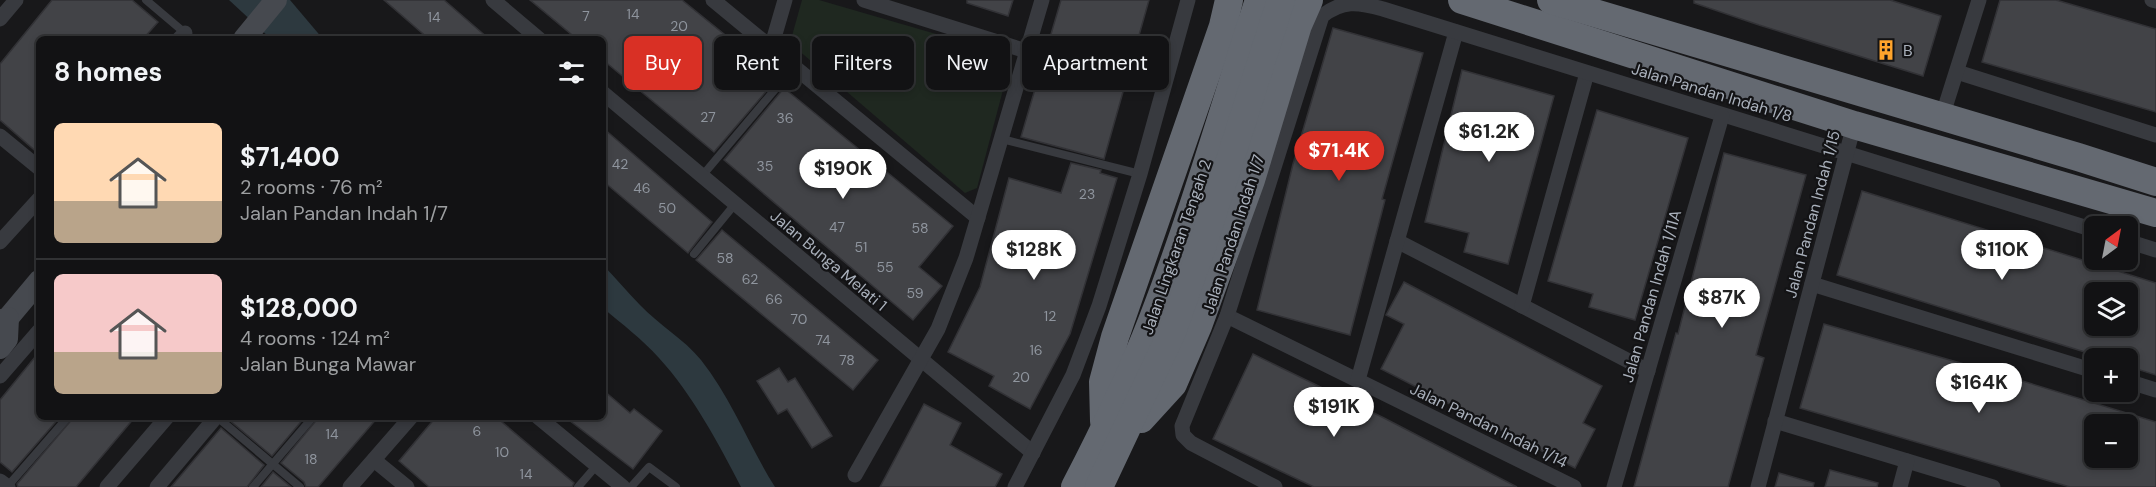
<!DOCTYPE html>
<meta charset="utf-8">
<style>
:root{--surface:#121214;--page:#1f2022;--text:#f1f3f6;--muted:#9c9ea0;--line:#313234;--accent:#d93025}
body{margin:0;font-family:"DM Sans",sans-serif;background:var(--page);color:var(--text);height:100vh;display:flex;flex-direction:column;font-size:22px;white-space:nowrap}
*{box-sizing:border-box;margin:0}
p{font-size:20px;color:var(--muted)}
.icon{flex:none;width:33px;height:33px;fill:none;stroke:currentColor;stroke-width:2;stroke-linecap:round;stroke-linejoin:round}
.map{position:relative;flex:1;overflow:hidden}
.side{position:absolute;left:36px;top:36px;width:570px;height:384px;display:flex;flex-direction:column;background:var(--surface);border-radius:9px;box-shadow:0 3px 9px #0003,0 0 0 2px var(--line)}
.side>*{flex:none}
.banner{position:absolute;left:624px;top:36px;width:570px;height:54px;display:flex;gap:12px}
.needle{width:39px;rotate:32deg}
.controls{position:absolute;left:2084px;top:216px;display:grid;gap:12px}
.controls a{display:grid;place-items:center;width:54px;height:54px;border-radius:9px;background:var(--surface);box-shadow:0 3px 9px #0003,0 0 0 2px var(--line);font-size:30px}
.price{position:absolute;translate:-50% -51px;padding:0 14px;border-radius:21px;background:#fff;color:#222;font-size:20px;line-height:39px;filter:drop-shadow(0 2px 3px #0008)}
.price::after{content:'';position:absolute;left:50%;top:36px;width:18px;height:14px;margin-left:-9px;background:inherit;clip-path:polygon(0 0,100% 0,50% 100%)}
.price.on{background:var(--accent);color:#fff}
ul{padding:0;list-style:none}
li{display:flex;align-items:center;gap:18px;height:150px;padding:0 18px}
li+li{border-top:2px solid var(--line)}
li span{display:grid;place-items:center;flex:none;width:168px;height:120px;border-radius:9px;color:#555}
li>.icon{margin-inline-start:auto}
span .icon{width:72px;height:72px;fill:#fffc;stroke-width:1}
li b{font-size:26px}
h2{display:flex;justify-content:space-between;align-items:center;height:72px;padding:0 18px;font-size:26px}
.tag{padding:0 21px;border-radius:9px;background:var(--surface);box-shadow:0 3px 9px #0003,0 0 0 2px var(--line);font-size:21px;line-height:54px}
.tag.on{background:var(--accent);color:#fff}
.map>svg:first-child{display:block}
.green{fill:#1f2820}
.water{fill:#2d393f}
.building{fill:#424347;stroke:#323236;stroke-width:1.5;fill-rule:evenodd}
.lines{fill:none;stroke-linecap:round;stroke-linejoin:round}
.lane{stroke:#383a3f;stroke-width:8}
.street{stroke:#383a3f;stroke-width:15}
.secondary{stroke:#46494f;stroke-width:22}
.highway{stroke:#646971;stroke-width:28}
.labels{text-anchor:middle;stroke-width:4.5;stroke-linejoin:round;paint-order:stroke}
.number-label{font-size:14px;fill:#8f959e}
.poi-label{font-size:16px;fill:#a9b0bb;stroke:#131315;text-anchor:start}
.street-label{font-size:16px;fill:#a9b0bb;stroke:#131315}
</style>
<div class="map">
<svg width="2156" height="487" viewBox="0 0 2156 487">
<rect width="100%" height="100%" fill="#18181a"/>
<path class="green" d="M802,0H819L1012,56L977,188L965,193L790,43Z"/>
<g class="water">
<path d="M229,0H290L323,39H271Z"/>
<path d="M603,265C616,278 627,292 640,305C659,325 684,339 701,360C732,399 749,446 775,487H741C719,444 692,394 659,358C642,339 622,324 603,308Z"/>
</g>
<g class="building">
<path d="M52,0H132L158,22L143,39H39V154L0,120V64Z"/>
<path d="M384,0H444L489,39H429Z"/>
<path d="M530,0H682L772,73L770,76L775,81L714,152L603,60V39H577Z"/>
<path d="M967,0H1013L1008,16L967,3Z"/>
<path d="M1061,0H1149L1104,159L1021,137Z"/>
<path d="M1694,0H1890L1941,16L1923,76L1759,25L1694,3Z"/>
<path d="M2000,0H2056L2156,29V112L1982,62Z"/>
<path d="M1333,28L1423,53L1382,199L1385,200L1350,335L1257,310L1293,164Z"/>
<path d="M1462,70L1554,96L1508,264L1464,252L1469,233L1425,222Z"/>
<path d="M784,88L953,226L919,267L942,286L913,320L724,160Z"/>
<path d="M1597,110L1688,138L1635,320L1589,307L1593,294L1548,281Z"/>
<path d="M603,128L712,222L688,253L603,181Z"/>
<path d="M1724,153L1806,175L1756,355L1764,358L1728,487H1634L1676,333L1678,334Z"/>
<path d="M1071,163L1101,170L1100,173L1117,178L1070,334L1030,409L989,386L994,376L948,352L980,287L1009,178L1061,193Z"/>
<path d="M1862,191L2156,283V375L2127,366V358H2104L1837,275ZM2094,292H2127V326H2094Z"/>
<path d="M722,230L878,360L853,390L696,260Z"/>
<path d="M1404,282L1602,386L1583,423L1595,429L1575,468L1381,369L1404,324L1386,315Z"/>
<path d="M1824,324L2006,376L2156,422V487H2070L1800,408ZM2094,424H2127V458H2094Z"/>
<path d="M39,352V417H60L12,472L0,462V400Z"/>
<path d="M1253,354L1384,418L1517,487H1314L1213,439Z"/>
<path d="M779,368L788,382L795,378L832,436L812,448L787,409L778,414L757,381Z"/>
<path d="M603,390L630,413L634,409L662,431L633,469L565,417H603Z"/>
<path d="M924,404L961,423L950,445L1002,474L995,487H880Z"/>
<path d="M74,417H135L76,487H18L17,484Z"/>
<path d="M229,417H305L272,456L228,419Z"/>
<path d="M319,417H378L318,487H306L304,482L281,463Z"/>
<path d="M436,417H496L574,483L572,487H429L399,461Z"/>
<path d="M221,428L264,465L247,487H171Z"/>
<path d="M1830,470L1878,483L1877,487H1825Z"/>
<path d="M273,472L291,487H261Z"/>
<path d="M1779,473L1814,483L1813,487H1775Z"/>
</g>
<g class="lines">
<g class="lane">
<path d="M146,0L185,33"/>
<path d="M1002,139L1140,174"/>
<path d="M702,176L794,67"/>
<path d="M694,254L735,204"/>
<path d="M217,417L300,487"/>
<path d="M7,487L68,417"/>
<path d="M253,487L313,417"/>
<path d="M578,487L597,465"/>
<path d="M631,487L649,467L676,487"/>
</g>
<g class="street">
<path d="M493,0L539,39"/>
<path d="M713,0L978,218"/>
<path d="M864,0L1026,51"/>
<path d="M2152,0L2156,1"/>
<path d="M0,19L16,0"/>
<path d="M179,39L185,33"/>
<path d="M771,48L785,0"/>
<path d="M1957,72L2156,135"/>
<path d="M603,93L1033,453"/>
<path d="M1942,117L1979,0"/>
<path d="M0,136L39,168"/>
<path d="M1397,241L1648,371"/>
<path d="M2127,241L2156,250"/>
<path d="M0,242L39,199"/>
<path d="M1812,284L2094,371"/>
<path d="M1522,306L1587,73"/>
<path d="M1227,316L1574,487"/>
<path d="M0,376L39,331"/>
<path d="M1358,380L1456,32"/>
<path d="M2127,381L2156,390"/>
<path d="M538,417L623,487"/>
<path d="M1775,421L1993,487"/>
<path d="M374,460L407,487"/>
<path d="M855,475L938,329L966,258L1042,0"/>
<path d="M0,481L8,487"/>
<path d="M107,487L167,417"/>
<path d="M157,487L216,417"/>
<path d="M350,487L411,417"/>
<path d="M1015,487L1073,375L1099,306L1140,174L1188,0"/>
<path d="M1275,487L1191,443L1183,435L1182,426L1227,316L1322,16C1343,0 1357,2 1383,9L2094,230"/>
<path d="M1614,487L1722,116"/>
<path d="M1758,487L1854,125"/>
<path d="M1900,487L1907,461"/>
</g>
<g class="secondary">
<path d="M244,39L276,0"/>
<path d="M0,321L8,318L39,281"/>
<path d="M0,348L7,339L8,318"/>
</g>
<g class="highway">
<path d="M1462,0L1854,125L2156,213"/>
<path d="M1551,0L2078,157L2156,182"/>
<path d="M1141,419L1173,384L1198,326L1251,180L1298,25L1309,0"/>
<path d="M1104,421L1103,382L1115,337L1223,26L1229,0"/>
<path d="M1075,487C1103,433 1130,378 1152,321C1193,216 1224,107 1259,0"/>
<path d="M1099,487L1172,332L1203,244L1281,0"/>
</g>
</g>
<defs>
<g id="building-bare" transform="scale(1.62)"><path d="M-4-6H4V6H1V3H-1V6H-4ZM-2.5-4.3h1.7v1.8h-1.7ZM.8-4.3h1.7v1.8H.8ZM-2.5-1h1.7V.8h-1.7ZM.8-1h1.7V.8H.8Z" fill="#fea42c" stroke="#131315" stroke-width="2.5" paint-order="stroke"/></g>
</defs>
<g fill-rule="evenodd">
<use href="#building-bare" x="1886" y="50"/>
</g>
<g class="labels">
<g class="number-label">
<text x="633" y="19">14</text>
<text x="586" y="21">7</text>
<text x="434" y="22">14</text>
<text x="679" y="31">20</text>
<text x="708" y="122">27</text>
<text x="785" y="123">36</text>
<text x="620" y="169">42</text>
<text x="765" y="171">35</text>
<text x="642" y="193">46</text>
<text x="1087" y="199">23</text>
<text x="667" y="213">50</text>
<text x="837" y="232">47</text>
<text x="920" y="233">58</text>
<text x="861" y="252">51</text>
<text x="725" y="263">58</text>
<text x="885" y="272">55</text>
<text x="750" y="284">62</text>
<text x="915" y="298">59</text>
<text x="774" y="304">66</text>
<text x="1050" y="321">12</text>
<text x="799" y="324">70</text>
<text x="823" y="345">74</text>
<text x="1036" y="355">16</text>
<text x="847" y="365">78</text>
<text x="1021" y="382">20</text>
<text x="477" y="436">6</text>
<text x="332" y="439">14</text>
<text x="502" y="457">10</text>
<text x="311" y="464">18</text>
<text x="526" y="479">14</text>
</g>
<g class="poi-label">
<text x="1903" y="56">B</text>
</g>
<g class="street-label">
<text transform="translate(1712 92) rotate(17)" y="6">Jalan Pandan Indah 1/8</text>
<text transform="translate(1812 214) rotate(-75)" y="6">Jalan Pandan Indah 1/15</text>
<text transform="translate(1233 234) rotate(-72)" y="6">Jalan Pandan Indah 1/7</text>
<text transform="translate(1176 247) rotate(-71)" y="6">Jalan Lingkaran Tengah 2</text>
<text transform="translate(829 260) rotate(40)" y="6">Jalan Bunga Melati 1</text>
<text transform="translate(1651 296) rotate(-74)" y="6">Jalan Pandan Indah 1/11A</text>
<text transform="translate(1489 425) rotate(26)" y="6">Jalan Pandan Indah 1/14</text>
</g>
</g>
</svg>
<div class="controls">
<a><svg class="needle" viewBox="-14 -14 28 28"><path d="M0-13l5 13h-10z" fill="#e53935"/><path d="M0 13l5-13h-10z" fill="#9c9ea0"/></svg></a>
<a><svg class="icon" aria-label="layers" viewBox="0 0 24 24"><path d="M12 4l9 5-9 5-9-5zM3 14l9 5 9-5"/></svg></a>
<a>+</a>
<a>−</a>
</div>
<b class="price" style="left:1489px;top:163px">$61.2K</b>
<b class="price on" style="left:1339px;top:182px">$71.4K</b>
<b class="price" style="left:843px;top:200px">$190K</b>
<b class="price" style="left:1034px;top:281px">$128K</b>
<b class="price" style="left:2002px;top:281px">$110K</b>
<b class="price" style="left:1722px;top:329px">$87K</b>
<b class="price" style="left:1979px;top:414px">$164K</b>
<b class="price" style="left:1334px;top:438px">$191K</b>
<div class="banner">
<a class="tag on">Buy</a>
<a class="tag">Rent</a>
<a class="tag">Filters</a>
<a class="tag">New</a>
<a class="tag">Apartment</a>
</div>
<section class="side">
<h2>8 homes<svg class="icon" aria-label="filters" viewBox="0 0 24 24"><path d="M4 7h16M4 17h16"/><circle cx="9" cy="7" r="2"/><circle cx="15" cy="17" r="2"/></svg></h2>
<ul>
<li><span style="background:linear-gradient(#ffd9b3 65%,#b9a48a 0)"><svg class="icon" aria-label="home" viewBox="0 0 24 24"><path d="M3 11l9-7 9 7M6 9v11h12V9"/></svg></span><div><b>$71,400</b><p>2 rooms · 76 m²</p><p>Jalan Pandan Indah 1/7</p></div></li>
<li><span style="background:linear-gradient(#f6c9c9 65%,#b9a48a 0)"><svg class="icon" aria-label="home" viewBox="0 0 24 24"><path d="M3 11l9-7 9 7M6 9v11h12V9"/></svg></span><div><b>$128,000</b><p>4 rooms · 124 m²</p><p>Jalan Bunga Mawar</p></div></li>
</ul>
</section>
</div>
